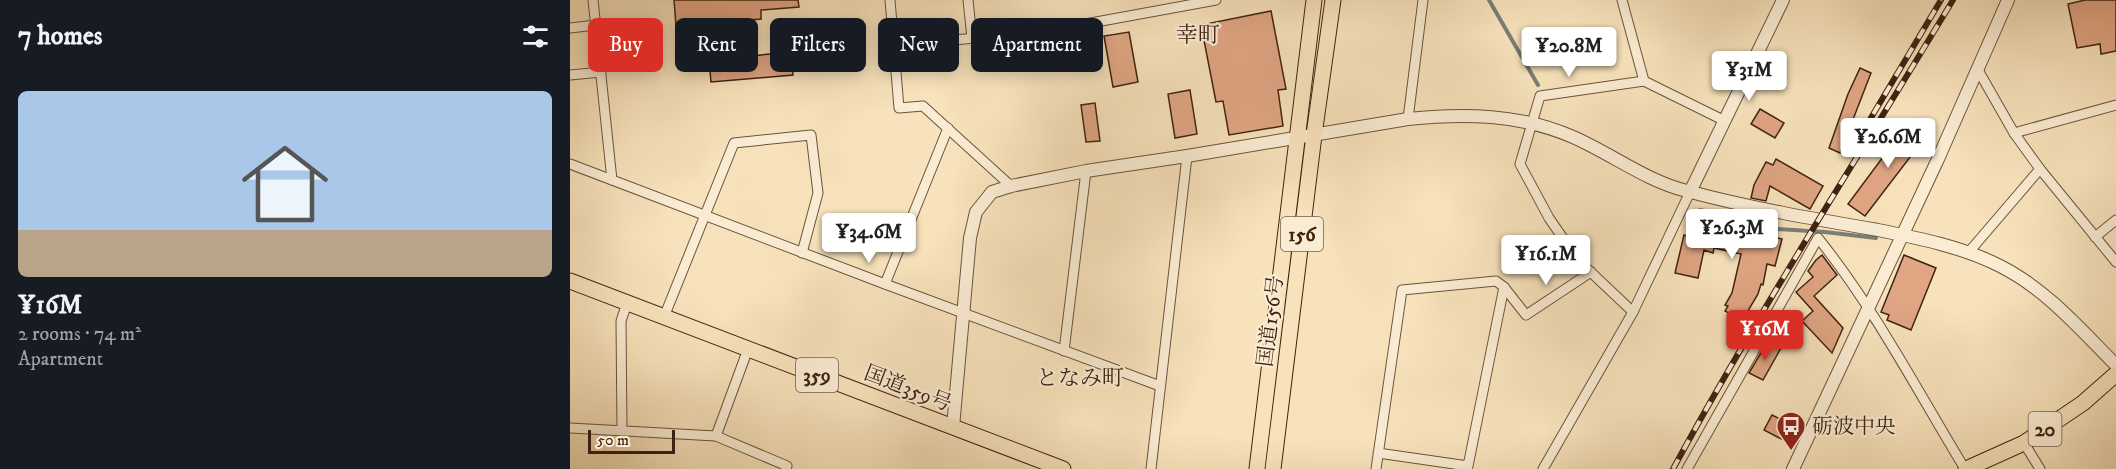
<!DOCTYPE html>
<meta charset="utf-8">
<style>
:root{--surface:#171b24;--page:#20242c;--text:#f1f3f6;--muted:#9ea1a6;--line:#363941;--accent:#d93025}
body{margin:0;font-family:"IM FELL DW Pica","Noto Serif JP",serif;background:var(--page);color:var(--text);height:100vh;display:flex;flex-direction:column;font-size:22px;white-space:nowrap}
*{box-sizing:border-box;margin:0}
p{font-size:20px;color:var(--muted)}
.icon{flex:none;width:33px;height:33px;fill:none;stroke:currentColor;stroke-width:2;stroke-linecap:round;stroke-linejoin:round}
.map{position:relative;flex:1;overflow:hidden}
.side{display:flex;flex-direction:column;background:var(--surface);width:570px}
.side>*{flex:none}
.guide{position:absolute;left:18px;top:18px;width:570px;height:54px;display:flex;gap:12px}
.scale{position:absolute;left:18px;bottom:15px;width:87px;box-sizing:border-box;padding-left:6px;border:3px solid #3f2312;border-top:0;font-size:16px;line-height:21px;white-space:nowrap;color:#3f2312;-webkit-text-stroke:4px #faecd3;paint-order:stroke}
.price{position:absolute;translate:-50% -51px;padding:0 14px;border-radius:6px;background:#fff;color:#222;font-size:20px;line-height:39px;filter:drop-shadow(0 2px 3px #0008)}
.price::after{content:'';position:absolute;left:50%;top:36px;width:18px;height:14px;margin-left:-9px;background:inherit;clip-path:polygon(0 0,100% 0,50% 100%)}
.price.selected{background:var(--accent);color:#fff}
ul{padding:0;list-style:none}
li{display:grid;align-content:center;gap:12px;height:318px;padding:0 18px}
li+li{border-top:2px solid var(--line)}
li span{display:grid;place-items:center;height:186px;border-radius:9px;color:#555}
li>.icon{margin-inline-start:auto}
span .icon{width:108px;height:108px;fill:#fffc;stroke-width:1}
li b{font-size:26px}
h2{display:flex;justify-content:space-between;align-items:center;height:72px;padding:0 18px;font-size:26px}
.tag{padding:0 21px;border-radius:9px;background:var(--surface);box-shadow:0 3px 15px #0003;font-size:21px;line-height:54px}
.tag.selected{background:var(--accent);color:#fff}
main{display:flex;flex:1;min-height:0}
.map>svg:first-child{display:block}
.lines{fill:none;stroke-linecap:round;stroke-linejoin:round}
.stream{stroke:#7a7f77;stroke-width:4}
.building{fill:#e0a583;stroke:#3f2312;stroke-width:1.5}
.minor-casing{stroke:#6d533c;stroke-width:11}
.tertiary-casing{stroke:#6d533c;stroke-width:14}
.primary-casing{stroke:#3f2312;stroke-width:17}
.trunk-casing{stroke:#3f2312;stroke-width:17}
.minor{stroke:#faecd3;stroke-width:9}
.tertiary{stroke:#faecd3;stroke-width:12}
.primary{stroke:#f7e2bb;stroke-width:15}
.trunk{stroke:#f7e2bb;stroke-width:15}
.rail-casing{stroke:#3f2312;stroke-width:6}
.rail{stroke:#faecd3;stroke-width:4;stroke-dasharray:11;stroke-linecap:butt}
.labels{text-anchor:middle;stroke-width:4.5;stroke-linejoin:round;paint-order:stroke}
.shield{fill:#faecd3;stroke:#775f4c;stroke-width:1.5}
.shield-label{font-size:20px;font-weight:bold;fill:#3f2312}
.street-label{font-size:21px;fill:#3f2312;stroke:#faecd3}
.poi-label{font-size:21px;fill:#3f2312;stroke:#faecd3;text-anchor:start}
.neighbourhood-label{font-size:22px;fill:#3f2312;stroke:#faecd3}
</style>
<main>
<section class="side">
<h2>7 homes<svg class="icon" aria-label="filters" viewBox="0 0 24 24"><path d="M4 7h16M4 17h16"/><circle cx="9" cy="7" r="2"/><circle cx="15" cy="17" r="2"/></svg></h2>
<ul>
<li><span style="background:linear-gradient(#a9c7e8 75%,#b9a48a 0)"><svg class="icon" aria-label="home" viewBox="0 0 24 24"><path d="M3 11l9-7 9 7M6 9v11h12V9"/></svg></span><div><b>¥16M</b><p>2 rooms · 74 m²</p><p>Apartment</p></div></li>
</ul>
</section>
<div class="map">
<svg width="1546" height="469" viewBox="0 0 1546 469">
<rect width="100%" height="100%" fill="#f7e2bb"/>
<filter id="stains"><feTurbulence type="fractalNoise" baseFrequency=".00333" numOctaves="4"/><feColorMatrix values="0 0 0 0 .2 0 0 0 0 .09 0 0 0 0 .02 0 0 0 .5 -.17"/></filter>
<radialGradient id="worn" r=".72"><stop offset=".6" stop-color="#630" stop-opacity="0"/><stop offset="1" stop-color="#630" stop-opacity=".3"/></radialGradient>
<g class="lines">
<g class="stream">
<path d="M919,0L968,85"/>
<path d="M1130,210L1207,229L1255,232L1306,238"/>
</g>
</g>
<g class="building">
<path d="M104,0H228L229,7L191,10V19L106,26Z"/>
<path d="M1515,0H1546V51L1531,54L1530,44L1507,48L1498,4Z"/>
<path d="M701,11L716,89L708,90L713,126L659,135L653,101L646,102L631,25Z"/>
<path d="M559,32L568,82L543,87L534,36Z"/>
<path d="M221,52L223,75L141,82L139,60Z"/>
<path d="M1290,68L1301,73L1270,153L1259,148L1278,94Z"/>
<path d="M620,90L627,134L605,138L598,94Z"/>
<path d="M525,103L530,141L516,142L511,105Z"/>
<path d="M1190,109L1214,123L1205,138L1181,124Z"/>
<path d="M1339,122L1357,135L1295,216L1278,204Z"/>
<path d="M1206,159L1253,186L1240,209L1200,186L1196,201L1181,198L1184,185L1196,162L1203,165Z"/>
<path d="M1129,219L1212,239L1205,266L1197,264L1193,285L1191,284L1188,294L1172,321L1155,311L1158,306L1155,305L1162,293L1171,254L1144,248L1143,253L1134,250L1128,278L1105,273L1114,235L1120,237L1121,231L1126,233Z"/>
<path d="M1252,255L1267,275L1244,296L1273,328L1262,353L1232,321L1243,311L1226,292L1243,277L1238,271L1246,260Z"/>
<path d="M1334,255L1366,268L1341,330L1317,320L1319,315L1311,312Z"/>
<path d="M1198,341L1211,348L1193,380L1179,373Z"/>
<path d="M1202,415L1228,428L1221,444L1194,430Z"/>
</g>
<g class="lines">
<g class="minor-casing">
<g id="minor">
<path d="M23,0L42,180"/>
<path d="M320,0L329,108L353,106L441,186"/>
<path d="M398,0L402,38"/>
<path d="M1052,0L1074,81L1153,120"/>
<path d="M0,28L26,25"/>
<path d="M324,45L466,33L646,0"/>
<path d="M1408,70L1444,133L1470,169L1546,262"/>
<path d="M0,75L31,72"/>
<path d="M838,119L853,0"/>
<path d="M1444,133L1546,105"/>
<path d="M0,164L315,284L590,386"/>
<path d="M1525,237L1546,220"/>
<path d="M1398,253L1470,169"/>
<path d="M315,284L378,128"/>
<path d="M934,287L956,315L1021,272"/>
<path d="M1063,312L1008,260L979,218L950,164L970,96L1074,81"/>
<path d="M94,317L164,143L241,135L248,193L232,253"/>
<path d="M178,349L146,436L217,466L216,469"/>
<path d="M494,351L516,171"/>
<path d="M0,428L146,436"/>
<path d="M52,431L51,321L57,303"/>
<path d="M1454,443L1470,469"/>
<path d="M581,469L617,156"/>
<path d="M806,469L832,290L926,281L934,287L898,466L808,453"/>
<path d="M973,469L1063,312L1120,192"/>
<path d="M1117,469L1248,238C1305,309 1348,392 1395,469"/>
</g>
</g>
<g class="tertiary-casing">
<g id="tertiary">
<path d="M1120,192L1213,0"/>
<path d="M383,427L400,238L406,212L422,192L441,186L516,171L617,156L838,119C894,113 950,114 1003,137C1042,154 1076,181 1117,191C1180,208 1244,219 1308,230C1348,238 1393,247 1430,266C1476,289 1510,329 1546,365"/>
<path d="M1223,469L1368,159L1438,0"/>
</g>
</g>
<g class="primary-casing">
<path id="primary" d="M1396,469L1454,443L1513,403L1546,374"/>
</g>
<g class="trunk-casing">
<g id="trunk">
<path d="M0,281L493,469"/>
<path d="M687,469L744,0"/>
<path d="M703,469L744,135L763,0"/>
</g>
</g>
<use href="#minor" class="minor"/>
<use href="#tertiary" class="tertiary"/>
<use href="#primary" class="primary"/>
<use href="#trunk" class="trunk"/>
<g class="rail-casing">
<g id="rail">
<path d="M1292,133L1371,0"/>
<path d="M1103,469C1190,309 1289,156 1383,0"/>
</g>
</g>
<use href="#rail" class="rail"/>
</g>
<defs>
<g id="bus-pin" transform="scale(1.5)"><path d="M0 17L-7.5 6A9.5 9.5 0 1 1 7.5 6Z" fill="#8f2418" stroke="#faecd3"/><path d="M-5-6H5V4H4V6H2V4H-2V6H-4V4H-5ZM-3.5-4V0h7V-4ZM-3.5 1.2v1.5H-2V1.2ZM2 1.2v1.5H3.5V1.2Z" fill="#fff"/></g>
</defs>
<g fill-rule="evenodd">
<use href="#bus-pin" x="1221" y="426"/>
</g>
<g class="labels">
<g class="shield">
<rect x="711" y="217" width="42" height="34" rx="4.5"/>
<rect x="226" y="358" width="42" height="34" rx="4.5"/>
<rect x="1458.5" y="412" width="33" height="34" rx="4.5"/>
</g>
<g class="shield-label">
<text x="732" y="241">156</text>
<text x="247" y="382">359</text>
<text x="1475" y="436">20</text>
</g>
<g class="street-label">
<text transform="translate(700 321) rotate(-83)" y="7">国道156号</text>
<text transform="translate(338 388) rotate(21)" y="7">国道359号</text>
</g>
<g class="poi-label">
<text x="1242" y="433">砺波中央</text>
</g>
<g class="neighbourhood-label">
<text x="628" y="42">幸町</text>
<text x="510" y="385">となみ町</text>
</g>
</g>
<rect width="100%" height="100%" filter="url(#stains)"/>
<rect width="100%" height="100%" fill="url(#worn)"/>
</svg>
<div class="scale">50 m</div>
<b class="price" style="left:999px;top:78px">¥20.8M</b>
<b class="price" style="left:1179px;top:102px">¥31M</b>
<b class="price" style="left:1318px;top:169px">¥26.6M</b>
<b class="price" style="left:1162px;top:260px">¥26.3M</b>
<b class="price" style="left:299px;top:264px">¥34.6M</b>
<b class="price" style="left:976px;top:286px">¥16.1M</b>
<b class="price selected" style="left:1195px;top:361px">¥16M</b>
<div class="guide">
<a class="tag selected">Buy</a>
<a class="tag">Rent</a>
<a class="tag">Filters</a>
<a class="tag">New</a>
<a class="tag">Apartment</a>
</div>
</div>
</main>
